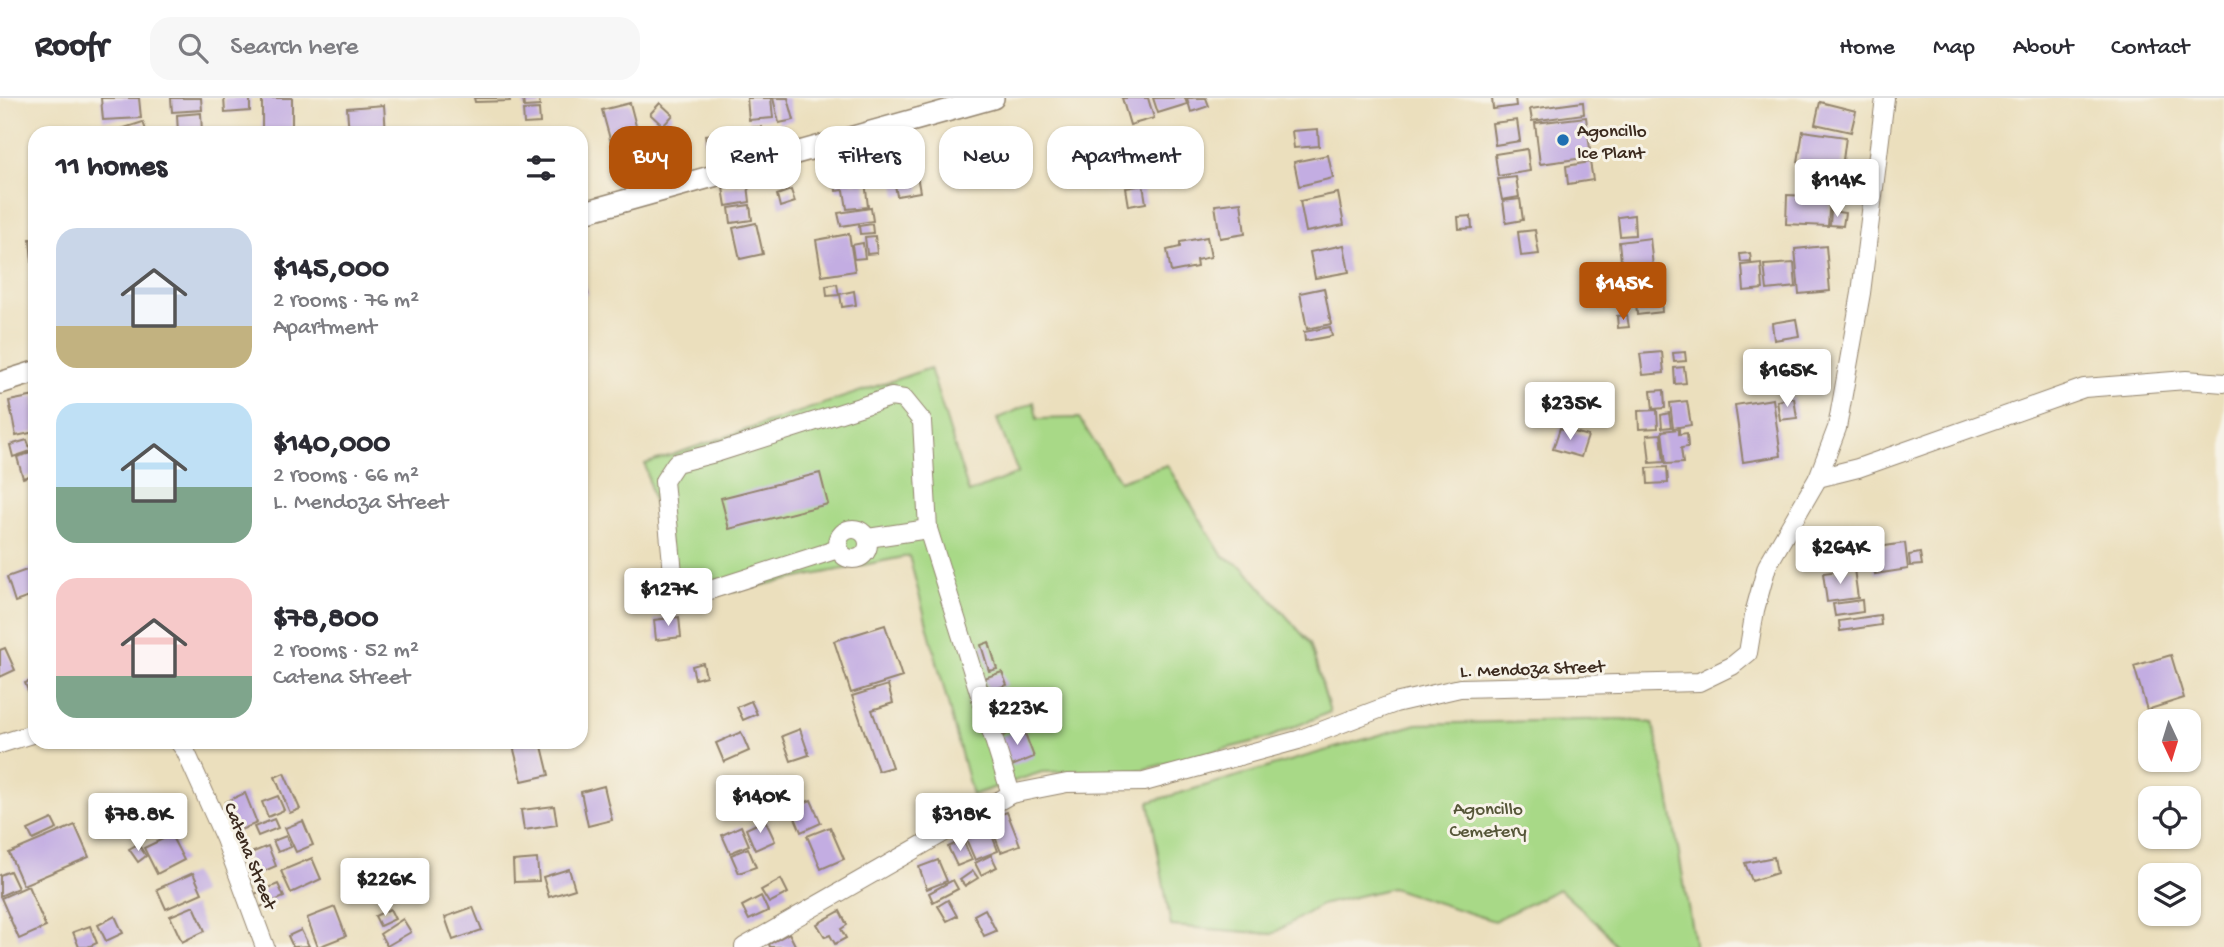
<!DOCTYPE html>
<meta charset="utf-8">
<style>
:root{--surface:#fff;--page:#f7f7f7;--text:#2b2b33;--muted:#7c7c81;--line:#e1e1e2;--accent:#b45309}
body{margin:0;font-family:"Gochi Hand",sans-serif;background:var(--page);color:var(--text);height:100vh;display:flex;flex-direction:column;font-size:26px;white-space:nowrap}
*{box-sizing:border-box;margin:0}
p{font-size:23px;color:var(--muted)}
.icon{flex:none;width:38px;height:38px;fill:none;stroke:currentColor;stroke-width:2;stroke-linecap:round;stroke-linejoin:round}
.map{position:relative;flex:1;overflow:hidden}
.drawer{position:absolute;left:28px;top:28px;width:560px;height:623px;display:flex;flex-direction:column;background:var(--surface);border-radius:21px;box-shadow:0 2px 5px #0004}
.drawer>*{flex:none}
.guide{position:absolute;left:609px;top:28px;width:665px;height:63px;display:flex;gap:14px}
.needle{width:46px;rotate:176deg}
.fabs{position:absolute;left:2138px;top:611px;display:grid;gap:14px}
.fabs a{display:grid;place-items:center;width:63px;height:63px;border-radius:14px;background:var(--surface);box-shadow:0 2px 5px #0004;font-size:35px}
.price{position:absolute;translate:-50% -60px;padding:0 16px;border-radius:7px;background:#fff;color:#222;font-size:23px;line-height:46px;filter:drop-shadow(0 2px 4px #0008)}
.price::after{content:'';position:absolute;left:50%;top:42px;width:21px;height:16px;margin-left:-10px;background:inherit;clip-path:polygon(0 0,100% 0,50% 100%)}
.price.selected{background:var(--accent);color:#fff}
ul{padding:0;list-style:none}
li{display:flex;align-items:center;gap:21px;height:175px;padding:0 28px}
li span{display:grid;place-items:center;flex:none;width:196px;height:140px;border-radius:21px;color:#555}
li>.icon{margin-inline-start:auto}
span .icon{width:84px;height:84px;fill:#fffc;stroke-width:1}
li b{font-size:30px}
h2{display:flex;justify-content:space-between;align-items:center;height:84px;padding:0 28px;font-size:30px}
.tag{padding:0 24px;border-radius:21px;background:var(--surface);box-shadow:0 2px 5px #0004;font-size:24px;line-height:63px}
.tag.selected{background:var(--accent);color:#fff}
header{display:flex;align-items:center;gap:42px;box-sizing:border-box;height:98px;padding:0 35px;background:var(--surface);border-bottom:2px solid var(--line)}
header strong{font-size:33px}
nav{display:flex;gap:38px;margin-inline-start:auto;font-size:24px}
.search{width:490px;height:63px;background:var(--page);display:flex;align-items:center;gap:18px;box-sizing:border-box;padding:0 24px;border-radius:21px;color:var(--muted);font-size:26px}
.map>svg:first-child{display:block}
.green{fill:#a8d987;stroke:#728252;stroke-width:2}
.building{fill:#c3ade2}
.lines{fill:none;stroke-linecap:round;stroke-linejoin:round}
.minor-casing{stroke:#93846e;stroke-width:20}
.major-casing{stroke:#93846e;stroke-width:24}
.minor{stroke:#fff;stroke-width:18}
.major{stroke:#fff;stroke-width:21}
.poi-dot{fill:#1f6fb2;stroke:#f7f3e8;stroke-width:2.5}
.labels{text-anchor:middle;stroke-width:6;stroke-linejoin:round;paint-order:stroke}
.poi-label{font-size:19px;fill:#3b2a1e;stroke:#f7f3e8;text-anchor:start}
.street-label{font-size:19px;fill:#3b2a1e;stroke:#f7f3e8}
.park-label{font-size:19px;fill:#565638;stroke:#f7f3e8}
</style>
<header>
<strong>Roofr</strong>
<div class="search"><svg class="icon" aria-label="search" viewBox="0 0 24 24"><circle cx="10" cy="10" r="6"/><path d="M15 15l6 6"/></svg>Search here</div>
<nav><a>Home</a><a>Map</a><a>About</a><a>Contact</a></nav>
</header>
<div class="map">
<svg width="2224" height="849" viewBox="0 0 2224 849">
<rect width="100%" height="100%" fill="#f7f3e8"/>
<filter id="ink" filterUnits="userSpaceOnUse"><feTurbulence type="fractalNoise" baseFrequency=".0143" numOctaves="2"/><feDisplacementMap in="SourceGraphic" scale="14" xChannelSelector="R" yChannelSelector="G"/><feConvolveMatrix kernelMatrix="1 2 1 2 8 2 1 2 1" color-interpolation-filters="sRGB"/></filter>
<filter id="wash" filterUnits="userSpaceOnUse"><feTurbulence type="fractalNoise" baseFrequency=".00686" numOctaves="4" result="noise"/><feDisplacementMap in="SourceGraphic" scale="28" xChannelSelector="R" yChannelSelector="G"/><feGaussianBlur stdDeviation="1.57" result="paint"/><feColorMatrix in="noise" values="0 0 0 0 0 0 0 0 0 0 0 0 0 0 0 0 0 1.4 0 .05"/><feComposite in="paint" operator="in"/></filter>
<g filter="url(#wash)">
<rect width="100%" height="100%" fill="#ebdfbd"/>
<g class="green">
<path d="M930,270L969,395L1018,375L997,321L1034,304L1037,321L1079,320L1119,383L1167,367L1222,457L1244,470L1310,545L1330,614L1268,640L1137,673L1042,674L972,697L909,458L676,504L645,366Z"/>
<path d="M1621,621L1653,625L1668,692L1695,849H1616L1604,832L1559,791L1494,823L1392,790L1321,807L1272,836L1171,828L1149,704L1417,626Z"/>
</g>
<g id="blocks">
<g class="building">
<path d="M101,0H139L141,20L103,22Z"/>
<path d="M171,0H201L202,12L172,14Z"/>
<path d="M224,0H250V13L225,15Z"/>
<rect x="262" y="0" width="30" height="33"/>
<path d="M474,0H509L510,3L475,4Z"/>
<path d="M523,0H539L540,8L524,9Z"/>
<path d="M747,0H771L773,20L749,22Z"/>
<path d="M773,0H788L794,22L779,25Z"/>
<path d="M1122,0H1148L1154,20L1130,27Z"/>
<path d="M1153,0H1185L1187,6L1158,15Z"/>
<path d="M1187,0H1206L1209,8L1191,14Z"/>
<path d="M1492,0H1515L1516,8L1493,11Z"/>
<path d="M1583,4L1584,16L1532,23L1530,11Z"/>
<path d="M1820,4L1856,13L1851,34L1815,26Z"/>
<path d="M630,5L642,51L615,59L602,12Z"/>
<path d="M660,5L673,17L663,28L650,16Z"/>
<path d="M384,7L386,35H349L347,10Z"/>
<path d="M539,11L540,25L524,26L523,12Z"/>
<path d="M201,15L202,35H178L177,17Z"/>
<path d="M1586,19L1591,59L1540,66L1535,25Z"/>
<path d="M1517,22L1520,43L1495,47L1492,25Z"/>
<path d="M143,24L147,35H119L118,32Z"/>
<path d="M669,27L678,35L665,50L656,42Z"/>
<path d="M762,29L763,42L746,43L745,30Z"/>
<path d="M1318,31L1319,48L1294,50L1292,33Z"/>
<path d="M1803,33L1846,39L1842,70L1798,64Z"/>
<path d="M727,35L728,50L707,52L705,37Z"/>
<path d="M910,39L920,94L897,98L887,43Z"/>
<path d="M1527,51L1530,73L1498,78L1495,56Z"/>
<path d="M1328,57L1333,80L1299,88L1294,64Z"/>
<path d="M1590,64L1593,82L1568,86L1566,68Z"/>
<path d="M850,69L852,85L865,83L868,109L847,111L844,92L836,93L833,71Z"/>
<path d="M1516,79L1519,99L1502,102L1498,81Z"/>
<path d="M748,87L750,104L726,108L723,90Z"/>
<path d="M1143,87L1146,105L1129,108L1126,90Z"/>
<path d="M791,92L795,104L780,109L777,97Z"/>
<path d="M1338,95L1344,127L1306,134L1300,103Z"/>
<path d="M1787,97L1830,99L1828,128L1786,126Z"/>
<path d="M1520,101L1523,122L1506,125L1503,103Z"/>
<path d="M1241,104L1245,136L1220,140L1215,107Z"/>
<path d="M750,107L752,122L731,125L729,110Z"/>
<path d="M871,110L873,123L841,128L838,115Z"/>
<path d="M1831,113L1845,115L1843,128L1830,127Z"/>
<path d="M1634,117L1635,137L1620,138L1618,119Z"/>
<path d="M1471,118L1472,130L1459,131L1458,119Z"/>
<path d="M756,125L763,156L740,161L733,130Z"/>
<path d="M872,126L873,135L860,136L859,128Z"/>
<path d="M1535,132L1539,156L1521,158L1518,134Z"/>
<path d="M849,136L855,173L822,178L816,142Z"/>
<path d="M875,138L877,155L867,156L865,139Z"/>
<path d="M1207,139L1211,159L1196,162L1197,169L1171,174L1167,152L1180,149V144Z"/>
<path d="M1650,140L1654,179L1623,182L1619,144Z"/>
<path d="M30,141H35V174H33Z"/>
<path d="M863,145L865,160L854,161L852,147Z"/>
<path d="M1344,147L1349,174L1315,180L1310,154Z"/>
<path d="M1826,148L1830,193L1799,196L1795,151Z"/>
<path d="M1750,155L1751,163L1741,164L1740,156Z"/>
<path d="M1761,165L1763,191L1744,193L1742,167Z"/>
<path d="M1794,165L1796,189L1767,192L1764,167Z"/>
<path d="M581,169L588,196L581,198Z"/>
<path d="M837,186L839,197L827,198L826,188Z"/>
<path d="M1324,190L1331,226L1307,231L1300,195Z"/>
<path d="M854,193L856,207L842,209L840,196Z"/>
<path d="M1661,200L1662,214L1637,217L1636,202Z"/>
<path d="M1627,217L1629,229L1618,230L1617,218Z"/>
<path d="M1796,221L1799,238L1774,242L1772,225Z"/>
<path d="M1330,229L1332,238L1305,243L1304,234Z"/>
<path d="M1662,254L1664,275L1643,277L1640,256Z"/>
<path d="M1685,254L1686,263L1674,264L1673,255Z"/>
<path d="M1684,269L1686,285L1675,286L1674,270Z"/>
<path d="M1664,292L1665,310L1653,311L1651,293Z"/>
<path d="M35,298V334L16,338L9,303Z"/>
<path d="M1794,300L1797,320L1780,322L1777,303Z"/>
<path d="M1773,301L1781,358L1743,364L1735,307Z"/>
<path d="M1687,303L1691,327L1673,330L1670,305Z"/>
<path d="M1657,312L1658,330L1639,331L1638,313Z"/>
<path d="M1669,315L1671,329L1662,330L1661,317Z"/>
<path d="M1560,330L1588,338L1581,359L1553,351Z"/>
<path d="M1679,331V336L1687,335L1688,349L1681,350L1683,365L1666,366L1662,333Z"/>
<path d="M1661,336L1664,364L1650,365L1647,337Z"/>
<path d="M27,342L31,353L13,359L10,347Z"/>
<path d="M34,354L35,376L23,380L17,359Z"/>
<path d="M1667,369L1668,385L1648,386L1647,370Z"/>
<path d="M820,375L828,406L729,431L721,400Z"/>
<path d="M1905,445L1908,471L1875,476L1872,450Z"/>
<path d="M1920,455L1922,467L1910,468L1909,457Z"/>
<path d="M35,469V497L15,504L7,479Z"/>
<path d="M1854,471L1858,500L1827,504L1823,475Z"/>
<path d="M1862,502L1863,514L1835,518L1833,506Z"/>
<path d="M1880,517L1881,527L1840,533L1839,523Z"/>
<path d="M679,519L681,539L656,542L654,522Z"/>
<path d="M885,527L902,579L851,595L834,543Z"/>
<path d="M989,544L997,571L989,573L981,547Z"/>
<path d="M5,550L15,572L0,579V552Z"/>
<path d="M2171,557L2184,600L2147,612L2134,568Z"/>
<path d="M703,565L706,578L695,581L692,568Z"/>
<path d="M1002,574L1007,587L989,593L984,580Z"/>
<path d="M35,581V593L29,595L25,585Z"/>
<path d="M888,587L893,605L872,612L892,669L878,673L852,598Z"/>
<path d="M751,603L757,616L743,622L737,609Z"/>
<path d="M1023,630L1034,659L1012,668L1000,639Z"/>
<path d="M800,631L809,657L791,663L782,638Z"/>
<path d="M741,634L749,653L724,664L716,645Z"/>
<path d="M512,644H541L549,677L522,683Z"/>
<path d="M284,675L300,711L290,715L275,679Z"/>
<path d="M604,688L612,722L588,728L581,694Z"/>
<path d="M245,695L257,725L238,733L225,704Z"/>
<path d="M278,698L284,712L268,719L262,704Z"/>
<path d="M811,702L821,725L801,734L791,710Z"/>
<path d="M554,708L557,727L524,732L521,712Z"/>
<path d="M1007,714L1020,747L1001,754L988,721Z"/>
<path d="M52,721L57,731L33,742L28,732Z"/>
<path d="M274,721L278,730L258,738L254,729Z"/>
<path d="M765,722L775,743L755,752L746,731Z"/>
<path d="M303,723L313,747L296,754L285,730Z"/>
<path d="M75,727L89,759L23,787L9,755Z"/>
<path d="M741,728L749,747L730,755L722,737Z"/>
<path d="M830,729L844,761L821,771L807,738Z"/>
<path d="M990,732L998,753L975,762L966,741Z"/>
<path d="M171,737L184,762L157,776L144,750Z"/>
<path d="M286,738L291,749L278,754L273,743Z"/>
<path d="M963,742L972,762L957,768L948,749Z"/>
<path d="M138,746L146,758L138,764L129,751Z"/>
<path d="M268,748L276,768L255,777L246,757Z"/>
<path d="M748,750L756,769L739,775L731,757Z"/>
<path d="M991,757L997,769L981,777L975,765Z"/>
<path d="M1774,759L1777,775L1752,783L1745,765Z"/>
<path d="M312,760L321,781L291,795L281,773Z"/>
<path d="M537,761L539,783L514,784L513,763Z"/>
<path d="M938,762L947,783L927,791L919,769Z"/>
<path d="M569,771L575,791L549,799L543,779Z"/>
<path d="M10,773L18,790L0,798V777Z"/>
<path d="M973,773L978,780L965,788L960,782Z"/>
<path d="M193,775L202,795L166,811L157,791Z"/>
<path d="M781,781L788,795L769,805L761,792Z"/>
<path d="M953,782L958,791L933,804L929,795Z"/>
<path d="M278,786L284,799L258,810L252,797Z"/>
<path d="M28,788L46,829L19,841L1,800Z"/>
<path d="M761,798L768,813L749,822L742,808Z"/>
<path d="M948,802L957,818L947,823L938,808Z"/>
<path d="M194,808L205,833L182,844L170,818Z"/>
<path d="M335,809L346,838L318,849L307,820Z"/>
<path d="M473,809L482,832L453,842L445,819Z"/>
<path d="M390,811L395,821L380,828L375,818Z"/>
<path d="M985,811L996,833L984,838L974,817Z"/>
<path d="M840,813L847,827L841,831L846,840L835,846L830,837L825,839L817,826Z"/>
<path d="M115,818L123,835L106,843L98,827Z"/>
<path d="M403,821L411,834L387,848L380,836Z"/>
<path d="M90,828L97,845L88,849H79L73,834Z"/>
<path d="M301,832L309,848L293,849L288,838Z"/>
<path d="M789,835L796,849H770L769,846Z"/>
</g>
</g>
</g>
<g filter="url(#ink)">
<use href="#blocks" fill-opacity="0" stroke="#93846e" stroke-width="2"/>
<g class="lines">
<g class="minor-casing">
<g id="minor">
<path d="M1818,380L1858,370L2084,290L2186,282L2224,285"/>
<circle cx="853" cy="446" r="15"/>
<path d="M868,440L928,431"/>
<path d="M838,451L707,493L688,488L673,475L664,383L676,365L719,354L891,299L904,301L922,323L928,431L1011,696"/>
<path d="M179,644L185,652L225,741L265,849"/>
<path d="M0,646L35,635"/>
<path d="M744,849L1011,696L1067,685L1144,684L1298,642L1395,605L1460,590L1699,584L1732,568L1748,555L1755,512L1767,468L1818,380L1837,330L1861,195L1885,0"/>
</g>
</g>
<g class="major-casing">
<g id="major">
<path d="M581,115L993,0"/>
<path d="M0,285L35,274"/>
</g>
</g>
<use href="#minor" class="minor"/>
<use href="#major" class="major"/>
</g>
</g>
<circle class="poi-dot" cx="1563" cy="42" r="7"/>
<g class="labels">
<g class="poi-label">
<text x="1577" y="38">Agoncillo<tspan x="1577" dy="22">Ice Plant</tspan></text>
</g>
<g class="street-label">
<text transform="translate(1532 569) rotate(-2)" y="7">L. Mendoza Street</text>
<text transform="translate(252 757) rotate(68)" y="7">Catena Street</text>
</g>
<g class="park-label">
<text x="1488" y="716">Agoncillo<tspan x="1488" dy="22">Cemetery</tspan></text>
</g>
</g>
</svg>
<div class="fabs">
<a><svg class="needle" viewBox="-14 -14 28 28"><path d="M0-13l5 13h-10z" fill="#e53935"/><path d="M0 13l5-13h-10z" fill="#7c7c81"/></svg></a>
<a><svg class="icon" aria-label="locate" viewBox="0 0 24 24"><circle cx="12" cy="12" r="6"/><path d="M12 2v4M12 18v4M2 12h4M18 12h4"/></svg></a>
<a><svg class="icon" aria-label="layers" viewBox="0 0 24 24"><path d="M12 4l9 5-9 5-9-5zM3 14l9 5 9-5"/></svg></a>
</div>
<b class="price" style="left:1837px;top:121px">$114K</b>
<b class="price selected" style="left:1623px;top:224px">$145K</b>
<b class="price" style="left:1787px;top:311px">$165K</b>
<b class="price" style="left:1570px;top:344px">$235K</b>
<b class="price" style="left:1840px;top:488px">$264K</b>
<b class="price" style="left:668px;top:530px">$127K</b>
<b class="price" style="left:1017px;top:649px">$223K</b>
<b class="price" style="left:760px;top:737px">$140K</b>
<b class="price" style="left:138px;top:755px">$78.8K</b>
<b class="price" style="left:960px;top:755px">$318K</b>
<b class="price" style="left:385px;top:820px">$226K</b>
<div class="guide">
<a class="tag selected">Buy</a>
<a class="tag">Rent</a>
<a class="tag">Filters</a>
<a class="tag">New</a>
<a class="tag">Apartment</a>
</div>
<section class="drawer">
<h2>11 homes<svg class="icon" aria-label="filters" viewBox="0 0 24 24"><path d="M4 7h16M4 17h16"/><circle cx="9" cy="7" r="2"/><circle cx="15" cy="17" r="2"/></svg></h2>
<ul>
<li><span style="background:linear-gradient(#c9d6e8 70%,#c2b280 0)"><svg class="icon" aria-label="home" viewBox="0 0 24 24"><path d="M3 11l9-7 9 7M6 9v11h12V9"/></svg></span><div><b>$145,000</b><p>2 rooms · 76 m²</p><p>Apartment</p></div></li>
<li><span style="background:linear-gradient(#bfe0f5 60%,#7fa58c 0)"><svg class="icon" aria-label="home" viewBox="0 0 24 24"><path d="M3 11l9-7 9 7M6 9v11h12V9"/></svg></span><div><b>$140,000</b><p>2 rooms · 66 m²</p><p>L. Mendoza Street</p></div></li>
<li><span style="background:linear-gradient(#f6c9c9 70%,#7fa58c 0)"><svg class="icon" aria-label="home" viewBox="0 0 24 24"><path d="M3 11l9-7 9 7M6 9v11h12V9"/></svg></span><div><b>$78,800</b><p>2 rooms · 52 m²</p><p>Catena Street</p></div></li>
</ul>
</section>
</div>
